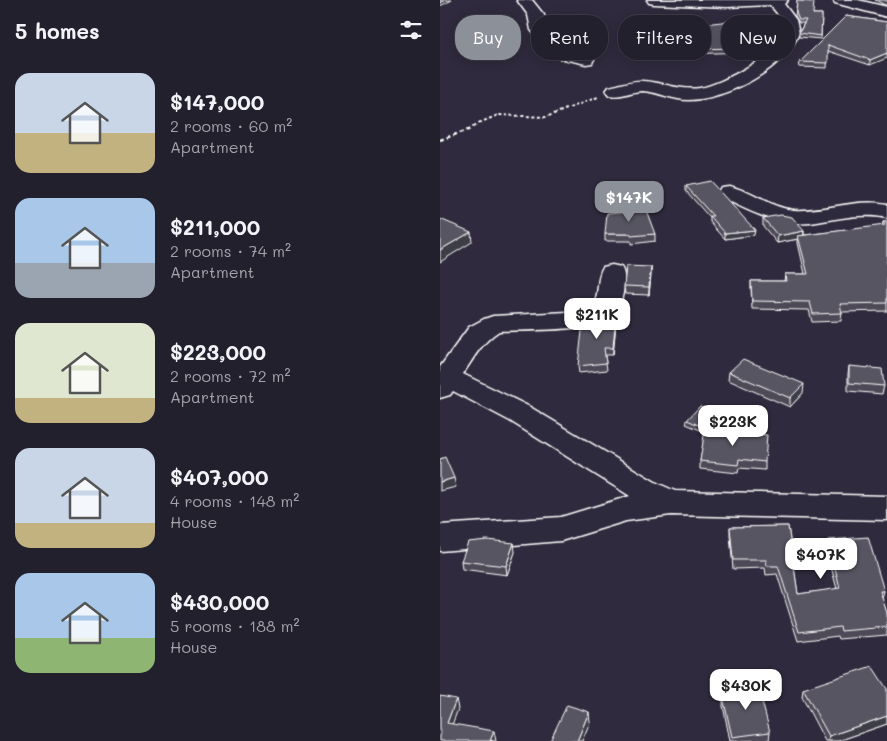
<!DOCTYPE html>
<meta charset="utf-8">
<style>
:root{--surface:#23202e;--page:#2b2836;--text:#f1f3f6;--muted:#a3a3aa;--line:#403e4a;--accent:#8c9099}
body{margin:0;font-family:Mali,sans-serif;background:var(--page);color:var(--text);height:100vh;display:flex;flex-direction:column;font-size:19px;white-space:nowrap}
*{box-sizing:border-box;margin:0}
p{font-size:16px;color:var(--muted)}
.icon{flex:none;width:28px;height:28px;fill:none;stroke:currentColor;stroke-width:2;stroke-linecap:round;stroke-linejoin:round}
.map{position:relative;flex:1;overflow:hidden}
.drawer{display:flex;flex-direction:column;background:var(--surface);width:440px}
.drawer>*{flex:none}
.hud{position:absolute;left:15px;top:15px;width:356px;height:45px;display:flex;gap:10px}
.price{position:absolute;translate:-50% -42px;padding:0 11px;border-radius:10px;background:#fff;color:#222;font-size:16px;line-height:32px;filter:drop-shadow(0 1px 2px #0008)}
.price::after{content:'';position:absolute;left:50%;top:30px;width:15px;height:11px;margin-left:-8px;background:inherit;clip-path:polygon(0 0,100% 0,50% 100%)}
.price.selected{background:var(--accent);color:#fff}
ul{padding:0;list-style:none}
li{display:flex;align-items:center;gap:15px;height:125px;padding:0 15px}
li span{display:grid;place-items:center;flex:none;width:140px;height:100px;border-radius:15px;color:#555}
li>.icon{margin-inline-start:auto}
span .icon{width:60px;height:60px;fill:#fffc;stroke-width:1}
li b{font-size:21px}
h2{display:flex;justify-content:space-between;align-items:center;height:60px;padding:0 15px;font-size:21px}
.pill{padding:0 18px;border-radius:20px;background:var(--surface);box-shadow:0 2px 12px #0003,0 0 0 1px var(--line);font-size:18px;line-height:45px}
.pill.selected{background:var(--accent);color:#fff}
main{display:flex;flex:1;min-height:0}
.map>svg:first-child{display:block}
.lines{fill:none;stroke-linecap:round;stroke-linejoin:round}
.minor-casing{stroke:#fff;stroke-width:3}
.path-far1{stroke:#fff;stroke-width:2;stroke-dasharray:3 2.5;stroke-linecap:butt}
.path{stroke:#fff;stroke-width:2.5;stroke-dasharray:4 3;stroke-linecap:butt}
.minor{fill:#2f2a3d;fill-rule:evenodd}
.wall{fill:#4d4956;stroke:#fff}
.shaded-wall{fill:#3e3c46;stroke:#fff}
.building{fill:#595564;stroke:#fff}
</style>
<main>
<section class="drawer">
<h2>5 homes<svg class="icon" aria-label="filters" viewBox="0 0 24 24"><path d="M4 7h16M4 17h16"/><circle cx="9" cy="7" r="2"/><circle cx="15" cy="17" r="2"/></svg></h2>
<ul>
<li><span style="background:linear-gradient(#c9d6e8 60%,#c2b280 0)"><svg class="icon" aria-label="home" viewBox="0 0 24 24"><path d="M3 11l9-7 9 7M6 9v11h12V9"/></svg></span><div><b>$147,000</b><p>2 rooms · 60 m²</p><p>Apartment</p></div></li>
<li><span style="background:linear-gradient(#a9c7e8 65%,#9aa5b1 0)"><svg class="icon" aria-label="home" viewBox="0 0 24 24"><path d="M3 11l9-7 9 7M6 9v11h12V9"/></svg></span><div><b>$211,000</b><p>2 rooms · 74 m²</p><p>Apartment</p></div></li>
<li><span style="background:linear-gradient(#dfe7d0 75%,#c2b280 0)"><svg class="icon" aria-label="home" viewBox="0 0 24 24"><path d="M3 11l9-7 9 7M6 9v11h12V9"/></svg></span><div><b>$223,000</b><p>2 rooms · 72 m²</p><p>Apartment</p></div></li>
<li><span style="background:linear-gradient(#c9d6e8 75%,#c2b280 0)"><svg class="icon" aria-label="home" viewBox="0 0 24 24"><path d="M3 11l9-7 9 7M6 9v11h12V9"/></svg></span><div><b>$407,000</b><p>4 rooms · 148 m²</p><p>House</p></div></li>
<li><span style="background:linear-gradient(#a9c7e8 65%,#8fb573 0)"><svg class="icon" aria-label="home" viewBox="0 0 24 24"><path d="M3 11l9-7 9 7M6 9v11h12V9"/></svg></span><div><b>$430,000</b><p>5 rooms · 188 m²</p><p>House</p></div></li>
</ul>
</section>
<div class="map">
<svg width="447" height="741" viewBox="0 0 447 741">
<rect width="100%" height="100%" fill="#2f2a3d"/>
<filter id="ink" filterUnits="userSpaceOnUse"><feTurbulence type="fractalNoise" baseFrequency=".02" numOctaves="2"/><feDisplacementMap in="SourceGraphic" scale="10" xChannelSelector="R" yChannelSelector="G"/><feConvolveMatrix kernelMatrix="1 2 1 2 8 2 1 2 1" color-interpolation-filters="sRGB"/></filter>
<g filter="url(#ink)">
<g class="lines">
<g class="minor-casing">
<g id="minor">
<path d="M77,0H92L104,15L107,29L118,42L131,50L152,55L154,59L152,63L146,64L119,58L106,48L91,30L88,15Z"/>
<path d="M207,0H348L344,4L356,20L359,33C345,69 286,100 248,100C233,100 218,92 203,91C191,91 180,98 169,95L166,91L169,87C180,85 191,80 203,81C222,82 240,91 260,88C280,85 340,54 343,32C345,21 336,12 330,5L287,7L214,4L209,3Z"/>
<path d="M393,0H418L447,7V17L395,3Z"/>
<path d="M289,186C312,191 330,208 354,210C386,212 415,198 447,204V218C420,212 396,220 370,223C338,226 309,211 281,197L278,192L281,187Z"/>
<path d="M172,265L181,267C186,274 184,284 183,293C181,303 176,314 167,320C151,331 82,330 59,331C42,342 34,357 23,374L90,407L217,483L235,491L447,496V520L231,515L186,521L121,541L0,551V525L121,517L190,496L70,421L13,391L10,395L0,398V367L29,327L44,319L53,316L146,311C163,301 154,281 163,267Z"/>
</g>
</g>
<path class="path-far1" d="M39,123L58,115L106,117L158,97"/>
<path class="path" d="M0,140L28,130L41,122"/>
<use href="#minor" class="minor"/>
</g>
<g class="wall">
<path d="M435,0H447V6Z"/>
<path d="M357,1L373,14H382L381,39L359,37V33L364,23H359L355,16Z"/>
<path d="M406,16L447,22L430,65L388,51L387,68L359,67L360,62Z"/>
<path d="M326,22L312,52L240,54L237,27Z"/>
<path d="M246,186L314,235L285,239L270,222V218L246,191Z"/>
<path d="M323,218L364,231V235L442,226L443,222H447V311L402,312L401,321L372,322L369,310L312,309L311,288V281H344L345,274H365L358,243V239L337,243L323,226Z"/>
<path d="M165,234H215V241L191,244V241H165Z"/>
<path d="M211,267V274L209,295L185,294L184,286Z"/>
<path d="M176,323L173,355H165L167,370L139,373L138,366Z"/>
<path d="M409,366L444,386L442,394L408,391V374Z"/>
<path d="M289,372L363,393L350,407L288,380Z"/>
<path d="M281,419L271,430L325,462V470L299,468L298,473L260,469V461L265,432L246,424L247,420Z"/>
<path d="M348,526L358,594L397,589L386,548L388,540L444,591L442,599L447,613V635L399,639L398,636L358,641L337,574L326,575L325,568L293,569L290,535V527Z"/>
<path d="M75,552L67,575L22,569L21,561Z"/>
<path d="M290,685L330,732L329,740L290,741L283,706V697L290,696L289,694Z"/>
<path d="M363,689H447V724L398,741H385L362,697Z"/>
</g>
<g class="shaded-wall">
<path d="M6,0H12L0,6V3Z"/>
<path d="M326,17V22L312,52V48Z"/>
<path d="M447,53V58L430,65V60Z"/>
<path d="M315,230L314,235L285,239V233Z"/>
<path d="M364,231L363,238L358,236V239L337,243L338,236Z"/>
<path d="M31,232L32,242L0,262V250Z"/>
<path d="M211,267V274L209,295V287Z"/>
<path d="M176,316V323L173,355V348Z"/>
<path d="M364,384L363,393L350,407V398Z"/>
<path d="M281,414V419L268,433V429Z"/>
<path d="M14,478L16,487L0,491V482Z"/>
<path d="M74,543L75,552L67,575L66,566Z"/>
<path d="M16,699L18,709L9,733L7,723Z"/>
<path d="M149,712L150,722L142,741H137Z"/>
<path d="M447,716V724L398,741H388L389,736Z"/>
<path d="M54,731L56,741H50Z"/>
</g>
<g class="building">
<path d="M0,0H6L0,3Z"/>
<path d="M357,1L374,2L373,14H382L381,36L359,33L366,20H359L356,13Z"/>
<path d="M406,16L447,22V53L430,60L388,45V63L360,62Z"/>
<path d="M326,17L312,48L240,49L237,27Z"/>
<path d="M270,181L315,230L285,233L270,216H273L246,186Z"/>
<path d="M206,210L215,234L191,236V234H165L167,213Z"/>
<path d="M341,215L352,217L364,231L338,236L323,218Z"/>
<path d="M0,219L31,232L0,250Z"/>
<path d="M443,222H447V303L400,304L402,313L373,314L370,302L312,301L311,281H346L345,274H368L358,236L445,225Z"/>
<path d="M186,266L211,267L209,287L184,286Z"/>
<path d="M165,316H176L173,348H164L166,363L138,366L143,322Z"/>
<path d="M303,359L364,384L350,398L289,372Z"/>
<path d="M409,366L442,369L444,386L409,383Z"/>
<path d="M260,406L281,414L268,429L247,420Z"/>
<path d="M265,429L327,435L325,462L299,459L298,465L260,461Z"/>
<path d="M5,457L14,478L0,482V459Z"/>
<path d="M348,526L358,594L400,588L388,540L428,537L444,591H440L447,613V627L401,631L400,627L359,632L338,566H327L326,560H293L290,527Z"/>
<path d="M47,540L74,543L66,566L21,561L28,542Z"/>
<path d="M432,666L447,689V716L389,736L363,689Z"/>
<path d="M317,682L330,732L292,737L283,697L293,696L290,685Z"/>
<path d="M0,696L16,699L7,723L54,731L50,741H53H0Z"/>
<path d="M127,705L149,712L137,741H110Z"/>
</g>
</g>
</svg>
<b class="price selected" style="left:189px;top:223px">$147K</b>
<b class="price" style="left:157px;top:340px">$211K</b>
<b class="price" style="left:293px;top:447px">$223K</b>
<b class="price" style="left:381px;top:580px">$407K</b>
<b class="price" style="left:306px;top:711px">$430K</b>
<div class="hud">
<a class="pill selected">Buy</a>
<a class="pill">Rent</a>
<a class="pill">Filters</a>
<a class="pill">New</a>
</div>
</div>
</main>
